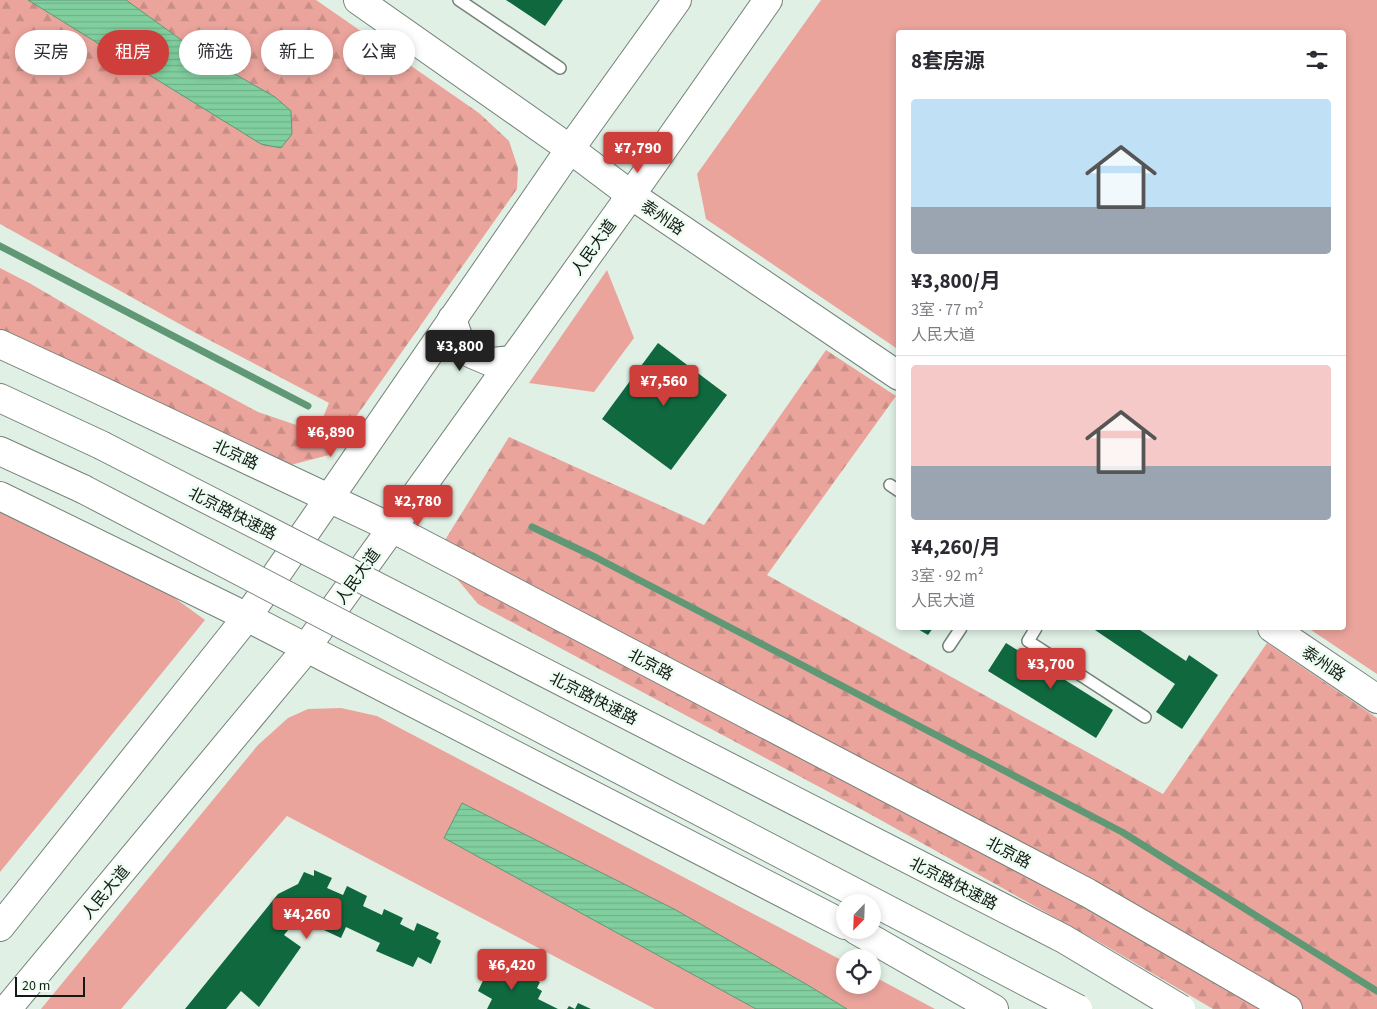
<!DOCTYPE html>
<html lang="zh">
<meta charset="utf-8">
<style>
:root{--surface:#fff;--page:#f7f7f7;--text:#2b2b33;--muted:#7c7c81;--line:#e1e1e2;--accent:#ce3f3c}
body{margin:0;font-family:"Source Sans 3","Noto Sans SC",sans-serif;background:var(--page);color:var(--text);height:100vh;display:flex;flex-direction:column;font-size:19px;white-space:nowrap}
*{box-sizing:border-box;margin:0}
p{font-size:16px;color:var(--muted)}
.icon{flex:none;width:28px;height:28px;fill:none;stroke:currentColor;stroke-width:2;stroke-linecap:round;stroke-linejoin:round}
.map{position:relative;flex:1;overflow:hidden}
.drawer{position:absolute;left:896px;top:30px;width:450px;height:600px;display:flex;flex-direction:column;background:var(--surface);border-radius:5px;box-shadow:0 2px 8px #0003}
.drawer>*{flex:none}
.guide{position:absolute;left:15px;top:30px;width:475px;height:45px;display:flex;gap:10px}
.needle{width:32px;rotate:203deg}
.tools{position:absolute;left:836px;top:894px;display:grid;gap:10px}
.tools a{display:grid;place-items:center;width:45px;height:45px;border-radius:50%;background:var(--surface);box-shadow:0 2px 8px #0003;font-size:25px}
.scale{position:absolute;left:15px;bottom:12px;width:70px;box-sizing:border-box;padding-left:5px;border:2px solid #131915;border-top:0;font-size:14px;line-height:18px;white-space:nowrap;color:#131915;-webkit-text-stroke:4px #edfdf2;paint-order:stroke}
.price{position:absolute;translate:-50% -42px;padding:0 11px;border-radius:5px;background:var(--accent);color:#fff;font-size:16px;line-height:32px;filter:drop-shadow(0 1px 2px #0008)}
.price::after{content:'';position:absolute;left:50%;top:30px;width:15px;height:11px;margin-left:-8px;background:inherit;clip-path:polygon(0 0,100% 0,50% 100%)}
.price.on{background:#222;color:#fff}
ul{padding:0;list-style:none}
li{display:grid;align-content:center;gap:10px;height:265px;padding:0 15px}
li+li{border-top:1px solid var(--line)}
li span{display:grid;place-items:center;height:155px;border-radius:5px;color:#555}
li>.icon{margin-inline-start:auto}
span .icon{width:90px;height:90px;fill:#fffc;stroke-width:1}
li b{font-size:21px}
h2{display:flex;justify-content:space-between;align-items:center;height:60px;padding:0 15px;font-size:21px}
.pill{padding:0 18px;border-radius:22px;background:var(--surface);box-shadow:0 2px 8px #0003;font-size:18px;line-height:45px}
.pill.on{background:var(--accent);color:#fff}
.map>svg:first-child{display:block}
.green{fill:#eaa49c}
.forest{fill:url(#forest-firs)}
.water{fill:url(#water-rules);stroke:#609876}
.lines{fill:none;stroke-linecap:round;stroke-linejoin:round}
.stream{stroke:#609876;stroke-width:7}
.building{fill:#0f683e}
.lane-casing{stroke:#748279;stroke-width:14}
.secondary-casing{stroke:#748279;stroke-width:30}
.primary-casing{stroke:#748279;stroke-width:30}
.highway-casing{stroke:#748279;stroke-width:30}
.lane{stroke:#fff;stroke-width:11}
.secondary{stroke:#fff;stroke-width:28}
.primary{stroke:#fff;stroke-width:28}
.highway{stroke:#fff;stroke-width:28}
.highway-bridge-casing{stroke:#748279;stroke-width:30;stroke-linecap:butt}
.highway-bridge{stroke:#fff;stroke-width:28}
.labels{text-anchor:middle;stroke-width:5;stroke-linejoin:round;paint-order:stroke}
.street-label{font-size:16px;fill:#131915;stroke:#edfdf2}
</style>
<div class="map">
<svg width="1377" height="1009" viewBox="0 0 1377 1009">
<defs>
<pattern id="forest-firs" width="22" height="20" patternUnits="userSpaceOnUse" patternTransform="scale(1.25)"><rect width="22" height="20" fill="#eaa49c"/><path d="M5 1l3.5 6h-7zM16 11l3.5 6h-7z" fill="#c88d86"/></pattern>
<pattern id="water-rules" width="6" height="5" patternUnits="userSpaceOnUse" patternTransform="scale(1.25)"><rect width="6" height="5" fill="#81cf9f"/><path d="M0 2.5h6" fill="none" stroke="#6fb188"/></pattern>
</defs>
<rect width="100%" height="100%" fill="#e0f0e5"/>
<g class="green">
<path d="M821,0H1377V674L1308,628H1344V32H899V350L706,219L697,174Z"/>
<path d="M607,270L634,338L594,392L529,383Z"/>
<path d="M0,511L168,593L205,620L0,872Z"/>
<path d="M341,708L377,716L845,962V985H872L873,976L935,1009H655L287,816L121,1009H41L258,745L288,718L308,709Z"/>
</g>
<g class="forest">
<path d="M0,0H316L479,113L509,141L518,168L517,189L329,455L283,467L69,374L0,330V268L31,284L147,352L258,412L317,432L329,403L194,332L0,224Z"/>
<path d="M826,350L896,396L767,575L1163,794L1267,643L1377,718V1009H1213L1106,946L868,813L478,604L448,568L445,540L509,437L704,525Z"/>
</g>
<g class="water">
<path d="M28,0H126L205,57L275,97L291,111L292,134L281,148L261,144Z"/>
<path d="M462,803L674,909L806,984L847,1009H756L444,838Z"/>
</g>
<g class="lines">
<g class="stream">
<path d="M0,246L308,406"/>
<path d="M532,527L597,558L1122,832L1377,991"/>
</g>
</g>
<g class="building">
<path d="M506,0H563L545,26Z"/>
<path d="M658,343L727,395L671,470L602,419Z"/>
<path d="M916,628H933L928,635Z"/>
<path d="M1092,628H1137L1186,661L1189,655L1218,675L1182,729L1156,712L1175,684Z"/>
<path d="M1006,643L1113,710L1096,738L988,671Z"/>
<path d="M314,870L332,878L327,888L343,895L347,886L367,896L363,906L382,915L384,909L403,918L400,924L414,931L417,923L439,933L436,938L441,941L431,964L418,957L413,967L376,951L380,943L346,927L341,938L298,918L284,935L301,947L259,1007L241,991L226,1009H185L278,894L298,884L304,872L314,876Z"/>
<path d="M491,964L517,977L520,972L540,982L537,988L542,991L538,999L558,1009H487L492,999L478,991Z"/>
<path d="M578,1003L591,1009H567L569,1006L575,1009Z"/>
</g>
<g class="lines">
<g class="lane-casing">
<g id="lane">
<path d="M459,0L560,68"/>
<path d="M890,485L899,491"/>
<path d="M1036,628L1028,641L1145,717"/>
<path d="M949,646L961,628"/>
</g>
</g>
<g class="secondary-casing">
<g id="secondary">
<path d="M358,0L570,149L631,195L899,376"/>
<path d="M452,319L460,342L472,354L491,362L512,360"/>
<path d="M1272,628L1377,699"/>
<path d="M0,927L247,617L570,149L677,0"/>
<path d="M7,1009L298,659L631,195L768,0"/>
</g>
</g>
<g class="primary-casing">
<g id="primary">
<path d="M0,344L89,385L392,528L1088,893L1288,1009"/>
<path d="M0,496L231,609L845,925"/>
<path d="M856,930L994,1009"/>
</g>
</g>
<g class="highway-casing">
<g id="highway">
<path d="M0,398L101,445"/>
<path d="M0,451L83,489"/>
</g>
</g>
<use href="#lane" class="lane"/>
<use href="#secondary" class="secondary"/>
<use href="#primary" class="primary"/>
<use href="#highway" class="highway"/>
<g class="highway-bridge-casing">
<g id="highway-bridge">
<path d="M101,445L1064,939L1181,1009"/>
<path d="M83,489L1078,1009"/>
</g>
</g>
<use href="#highway-bridge" class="highway-bridge"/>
</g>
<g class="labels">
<g class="street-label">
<text transform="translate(663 217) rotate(34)" y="6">泰州路</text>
<text transform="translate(593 247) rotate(-54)" y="6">人民大道</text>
<text transform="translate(236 454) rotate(25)" y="6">北京路</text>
<text transform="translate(233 513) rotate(27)" y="6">北京路快速路</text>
<text transform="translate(357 576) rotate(-54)" y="6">人民大道</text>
<text transform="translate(1324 663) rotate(34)" y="6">泰州路</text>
<text transform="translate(651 664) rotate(28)" y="6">北京路</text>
<text transform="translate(594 698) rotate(27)" y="6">北京路快速路</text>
<text transform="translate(1009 852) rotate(28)" y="6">北京路</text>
<text transform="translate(954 883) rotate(27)" y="6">北京路快速路</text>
<text transform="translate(105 892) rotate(-50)" y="6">人民大道</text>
</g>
</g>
</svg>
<div class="tools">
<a><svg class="needle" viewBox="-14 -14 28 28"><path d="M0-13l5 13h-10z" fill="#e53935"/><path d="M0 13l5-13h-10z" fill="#7c7c81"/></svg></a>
<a><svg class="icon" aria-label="locate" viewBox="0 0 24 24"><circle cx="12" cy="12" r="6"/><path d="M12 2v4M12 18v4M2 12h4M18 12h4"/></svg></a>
</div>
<div class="scale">20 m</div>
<b class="price" style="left:638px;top:174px">¥7,790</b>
<b class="price on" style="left:460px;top:372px">¥3,800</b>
<b class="price" style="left:664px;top:407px">¥7,560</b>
<b class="price" style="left:331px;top:458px">¥6,890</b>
<b class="price" style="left:418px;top:527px">¥2,780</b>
<b class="price" style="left:1051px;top:690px">¥3,700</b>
<b class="price" style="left:307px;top:940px">¥4,260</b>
<b class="price" style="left:512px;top:991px">¥6,420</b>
<div class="guide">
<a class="pill">买房</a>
<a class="pill on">租房</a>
<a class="pill">筛选</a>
<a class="pill">新上</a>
<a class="pill">公寓</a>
</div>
<section class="drawer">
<h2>8套房源<svg class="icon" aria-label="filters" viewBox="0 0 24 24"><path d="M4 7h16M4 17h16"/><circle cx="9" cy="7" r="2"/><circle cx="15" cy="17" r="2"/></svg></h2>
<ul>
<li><span style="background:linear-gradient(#bfe0f5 70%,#9aa5b1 0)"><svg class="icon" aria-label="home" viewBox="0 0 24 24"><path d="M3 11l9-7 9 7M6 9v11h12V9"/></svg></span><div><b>¥3,800/月</b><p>3室 · 77 m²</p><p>人民大道</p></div></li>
<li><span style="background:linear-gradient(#f6c9c9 65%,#9aa5b1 0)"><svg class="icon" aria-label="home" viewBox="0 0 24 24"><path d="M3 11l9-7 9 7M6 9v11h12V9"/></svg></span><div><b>¥4,260/月</b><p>3室 · 92 m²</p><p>人民大道</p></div></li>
</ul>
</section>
</div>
